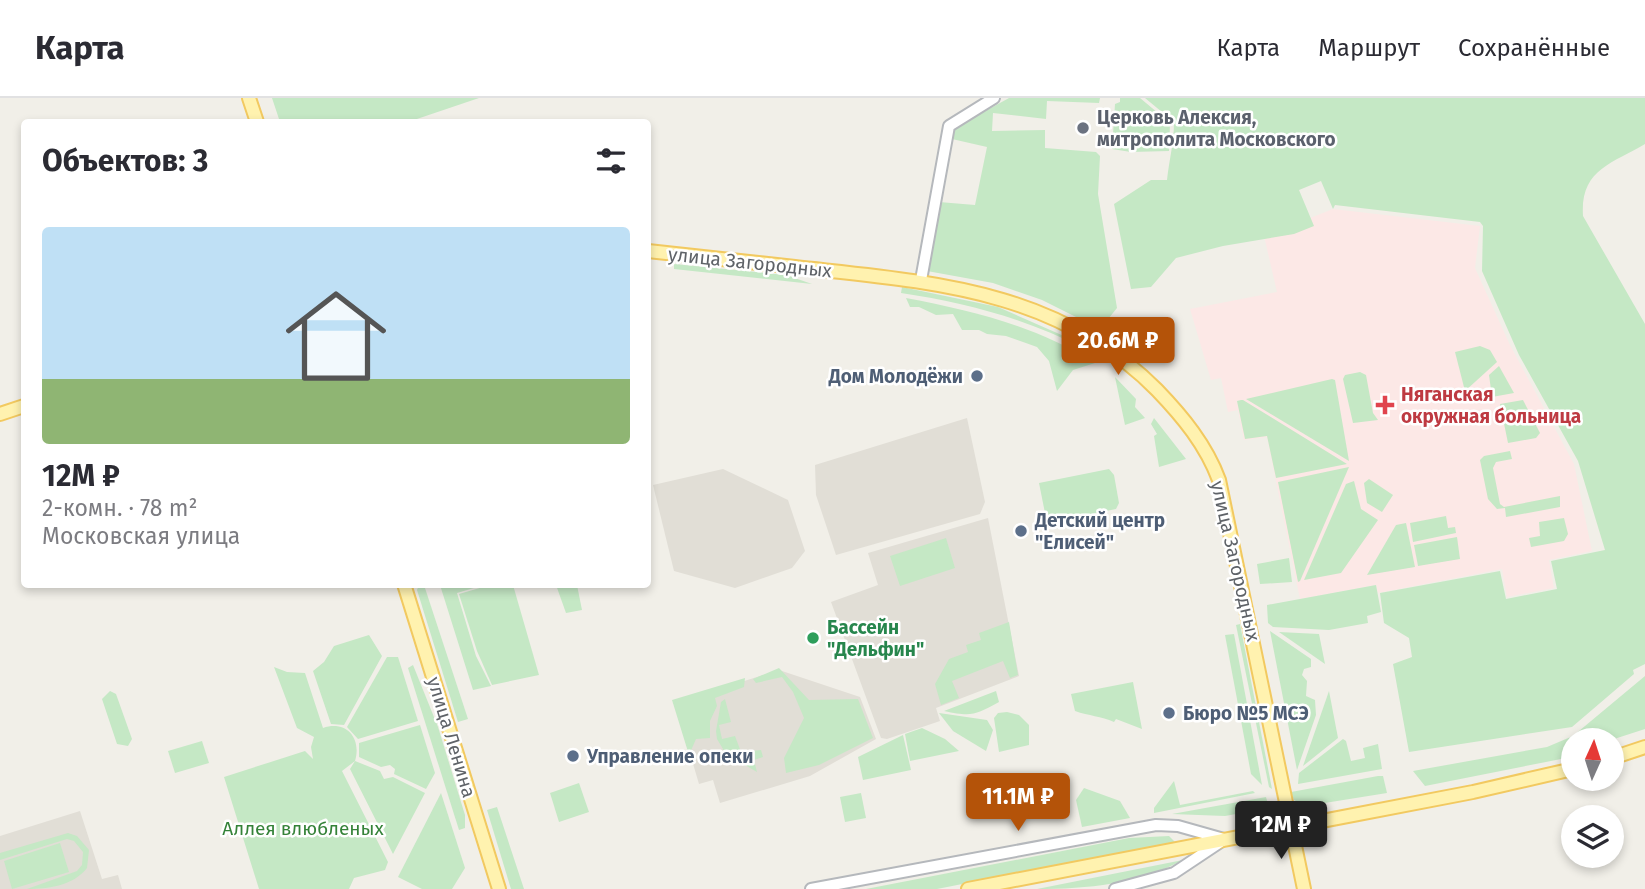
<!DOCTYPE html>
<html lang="ru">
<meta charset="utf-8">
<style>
:root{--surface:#fff;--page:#f2f2f3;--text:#2b2b33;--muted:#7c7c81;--line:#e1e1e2;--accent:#b45309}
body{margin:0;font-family:"Fira Sans",sans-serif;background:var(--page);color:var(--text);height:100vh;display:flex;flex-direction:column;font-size:26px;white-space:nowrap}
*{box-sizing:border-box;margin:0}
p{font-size:23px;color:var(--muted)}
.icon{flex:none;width:38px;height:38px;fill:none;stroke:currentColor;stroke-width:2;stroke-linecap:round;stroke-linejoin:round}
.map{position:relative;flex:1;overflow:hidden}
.side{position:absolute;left:21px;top:21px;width:630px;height:469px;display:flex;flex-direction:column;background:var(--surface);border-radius:7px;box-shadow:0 4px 10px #0003}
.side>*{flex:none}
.needle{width:46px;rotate:3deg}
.tools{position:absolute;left:1561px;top:630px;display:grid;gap:14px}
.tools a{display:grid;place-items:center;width:63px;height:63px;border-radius:50%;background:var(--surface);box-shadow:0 4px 10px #0003;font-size:35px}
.price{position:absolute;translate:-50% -60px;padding:0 16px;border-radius:7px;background:var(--accent);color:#fff;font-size:23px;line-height:46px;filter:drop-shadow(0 2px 4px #0008)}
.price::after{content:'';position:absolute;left:50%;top:42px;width:21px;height:16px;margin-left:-10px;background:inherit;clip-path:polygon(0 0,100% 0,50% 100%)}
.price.active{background:#222;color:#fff}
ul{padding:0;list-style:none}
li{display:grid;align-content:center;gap:14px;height:371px;padding:0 21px}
li span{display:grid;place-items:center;height:217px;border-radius:7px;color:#555}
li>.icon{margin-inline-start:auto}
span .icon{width:126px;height:126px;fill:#fffc;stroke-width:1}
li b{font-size:30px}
h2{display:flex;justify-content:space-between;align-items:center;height:84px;padding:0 21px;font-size:30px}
header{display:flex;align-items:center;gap:42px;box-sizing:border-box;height:98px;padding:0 35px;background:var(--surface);border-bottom:2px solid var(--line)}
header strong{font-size:33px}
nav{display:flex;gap:38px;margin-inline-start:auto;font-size:24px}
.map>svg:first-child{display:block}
.education{fill:#e1ded6}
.medical{fill:#fce8e6}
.green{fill:#c5e8c5}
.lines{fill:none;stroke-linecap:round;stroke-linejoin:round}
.minor-casing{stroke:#b5b8bc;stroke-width:14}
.major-casing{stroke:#f2c960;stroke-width:16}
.minor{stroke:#fff;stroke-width:10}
.major{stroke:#fff2af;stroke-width:12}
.worship-dot{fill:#6b7280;stroke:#fff;stroke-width:2.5}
.service-dot{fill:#5c6f8a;stroke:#fff;stroke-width:2.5}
.health-dot{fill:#e0444e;stroke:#fff;stroke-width:2.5}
.leisure-dot{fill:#2e9e5b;stroke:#fff;stroke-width:2.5}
.labels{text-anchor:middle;stroke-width:5;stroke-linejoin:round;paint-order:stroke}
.worship-label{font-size:19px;font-weight:bold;fill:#5b616d;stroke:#fff;text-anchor:start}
.street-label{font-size:19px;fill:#5f6368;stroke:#fff}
.service-label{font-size:19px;font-weight:bold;fill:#4e5e75;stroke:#fff;text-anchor:start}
.health-label{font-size:19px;font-weight:bold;fill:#be3a42;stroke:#fff;text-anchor:start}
.leisure-label{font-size:19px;font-weight:bold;fill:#27864d;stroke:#fff;text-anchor:start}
.park-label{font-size:19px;fill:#348238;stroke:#fff}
</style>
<header>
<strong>Карта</strong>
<nav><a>Карта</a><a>Маршрут</a><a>Сохранённые</a></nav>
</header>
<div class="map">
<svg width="1645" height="791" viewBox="0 0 1645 791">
<rect width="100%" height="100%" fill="#f1efe8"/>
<g class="education">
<path d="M967,320L985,404L980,416L836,457L816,397L815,367Z"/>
<path d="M723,371L788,402L805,453L792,470L735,490L674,473L653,387Z"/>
<path d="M988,420L1019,578L936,610L940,623L887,641L881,640L831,504L878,487L868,455Z"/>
<path d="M779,572L860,599L876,641L810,678L720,705L713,682L699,686L675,605Z"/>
<path d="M80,713L102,781L118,777L122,791H0V738Z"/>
</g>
<path class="medical" d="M1333,111L1480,128L1475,170L1510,247L1574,366L1592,453L1549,462L1554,490L1507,499L1502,471L1378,495L1376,487L1300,501L1267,339L1244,342L1238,312L1228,314L1221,280L1211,282L1190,211L1277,194L1264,138Z"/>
<g class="green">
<path d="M272,0H479L408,24H280Z"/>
<path d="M1009,0H1100L1099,5L1047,3L1046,21L993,15L992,33L1045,32V50L1096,54L1100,58L1098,96L1117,210L1100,231L1042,202L993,185L927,173L939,104L975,107L987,49L952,41L953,31Z"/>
<path d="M1120,0H1140L1170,25L1169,53L1131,54L1112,51L1115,6L1120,4Z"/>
<path d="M1145,0H1645V46C1611,66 1580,72 1583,118L1645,226V566L1633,572L1634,576L1572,629L1409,654L1393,566L1412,559L1409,540L1384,525L1380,495L1500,473L1506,501L1557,491L1551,463L1605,452L1578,363L1519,257L1482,173L1483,128L1480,124L1335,107L1333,111L1321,83L1299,92L1314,128L1294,136L1223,148L1176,160L1151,189L1131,191L1114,106L1151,82H1167C1169,62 1174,45 1174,24Z"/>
<path d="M674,166L786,177L812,186L674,171Z"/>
<path d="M902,189L998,209L1089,249L1087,252C1027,221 968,205 901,195Z"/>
<path d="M906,200C974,213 1036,228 1095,265L1073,272L1057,293L1049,263L1037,249L1006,238L987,236L979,232H962L953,216L936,217L919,209H910Z"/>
<path d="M1480,248L1490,252L1497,264L1465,293L1455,254Z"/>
<path d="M1499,268L1514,295L1492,299L1489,277Z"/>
<path d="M1360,274L1366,277L1373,315L1378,322L1353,325L1343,281L1345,277Z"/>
<path d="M1115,279L1136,301L1135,309L1145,320L1125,327Z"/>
<path d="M1332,281L1335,282L1349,363L1246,301Z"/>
<path d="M1241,302H1243L1347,366L1276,380L1267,338L1245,341L1237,303Z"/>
<path d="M1523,302L1540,335L1536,340L1508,345L1500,306Z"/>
<path d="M1154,320L1186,361L1159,369L1154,338L1157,336L1151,326Z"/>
<path d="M1510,353L1512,361L1496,364L1493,370L1500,406L1504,409L1560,398V409L1506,419L1505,410L1497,411L1488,401L1480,362L1484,358Z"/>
<path d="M1349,369L1300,483L1298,484L1278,384Z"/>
<path d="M1109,371L1114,377L1119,405L1116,411L1047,425L1039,385Z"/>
<path d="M1369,381L1393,397L1382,414L1367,405L1364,385Z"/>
<path d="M1354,383L1361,411L1378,422L1341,475L1304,482L1346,386Z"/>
<path d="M1446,418L1448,430L1455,429L1456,435L1413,444L1410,425Z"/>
<path d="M1564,420L1568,436L1564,443L1531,449L1529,440L1540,438L1539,424Z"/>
<path d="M1406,425L1415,469L1367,477L1396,427Z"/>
<path d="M1457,439L1460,461L1418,468L1414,447Z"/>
<path d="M946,440L955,470L900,488L890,458Z"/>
<path d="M1289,460L1292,484L1260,486L1257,466Z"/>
<path d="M419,487H424L468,621L458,624L417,492Z"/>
<path d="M440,487H484L457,495L476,558L491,588L473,592Z"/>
<path d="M490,487H513L539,577L492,587L477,553L459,496Z"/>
<path d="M556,487H577L582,512L566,515Z"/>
<path d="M1376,487L1381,514L1367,518L1368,525L1329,532L1273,529L1268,525L1267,507Z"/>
<path d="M1009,524L1018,577L1010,580L1003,563L952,583L959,600L941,607L935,586L949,561L968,554L966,547L981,542L979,535Z"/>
<path d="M1240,526L1272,691L1269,689L1236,527Z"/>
<path d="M1270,533L1311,561V569L1304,571L1302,577L1307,583L1306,598L1315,602L1316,617L1297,672Z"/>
<path d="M1279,534L1319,536L1325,566Z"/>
<path d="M1234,536L1262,687L1251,676L1225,537Z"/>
<path d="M369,537L382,558L344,627L331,626L313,573L324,564L334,548Z"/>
<path d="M387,559H398L418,623L358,641L347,629Z"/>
<path d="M413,567L438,629L465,717V730L459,732L408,570Z"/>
<path d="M274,569L287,574L305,575L323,630C346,622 362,640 355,663L380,673L384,681L393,679L425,695L393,756L350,671L355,663L342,673L388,764L385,772L354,780L349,791H259L224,679L305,653L313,661L311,649L314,639L297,630Z"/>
<path d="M779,570L809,602L858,601L873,640L819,667L786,675L784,660L804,620L793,594L782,579L756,585L753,581Z"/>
<path d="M1645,578V631L1611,642H1573V655L1561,661L1425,688L1413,673L1547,649L1573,638Z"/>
<path d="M745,580L744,589L715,600L717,608L710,623V640L696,641L689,657L672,602Z"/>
<path d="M1133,584L1142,631L1116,621L1114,624C1101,618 1089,618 1075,613L1071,596Z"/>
<path d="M110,593L116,596L132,641L128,648L117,646L102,601Z"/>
<path d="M996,593L999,604C975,617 972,619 944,613Z"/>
<path d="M1329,593L1338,640L1303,668Z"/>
<path d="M725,601L731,624L719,627L722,641L735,638L741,654L761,652L763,659L754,662L757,674L726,656L717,641L716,633L721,604Z"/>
<path d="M1007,614L1019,617L1029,627V647L999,654L994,620L998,615Z"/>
<path d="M939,615L987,622L993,632L986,653L953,633Z"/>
<path d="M420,627L435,675L426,691L394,676L395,671L390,667L381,669L359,659V645Z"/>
<path d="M922,630L945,641L959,653L910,663L905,636Z"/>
<path d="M903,637L911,672L863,682L858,659Z"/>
<path d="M1343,641L1346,643L1351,663L1365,660L1363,650L1378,646L1382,671L1298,686L1299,675Z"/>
<path d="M202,643L209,665L175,675L168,653Z"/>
<path d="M1378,678H1383L1387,695L1306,708L1294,702L1291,694Z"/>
<path d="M1174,683L1180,707L1253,693L1255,695L1154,715V710Z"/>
<path d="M579,685L589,714L559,724L550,695Z"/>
<path d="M1084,690L1120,703L1130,720L1082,729L1076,702Z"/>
<path d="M441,695L465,770L452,791H422L398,779Z"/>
<path d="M861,695L866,720L845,724L840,699Z"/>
<path d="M1266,699L1269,710L1225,718L1172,716Z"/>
<path d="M497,709L524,791H511L487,712Z"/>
<path d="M68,735L77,738L89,752L87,770C73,788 48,791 27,791L77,773L82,767L83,754L74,743L67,741L0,762V755Z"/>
<path d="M1169,738L1175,744L937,791H866L1129,740Z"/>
<path d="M60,745L69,774L12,791L4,763Z"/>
<path d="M1183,762C1138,786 1088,791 1037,791Z"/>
</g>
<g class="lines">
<g class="minor-casing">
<g id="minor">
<path d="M921,182L949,28L994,0"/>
<path d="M811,791L1156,727L1178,728L1224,741"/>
<path d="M1115,791L1174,775L1222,743"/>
</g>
</g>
<g class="major-casing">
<g id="major">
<path d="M249,0L257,24"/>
<path d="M648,153C697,158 746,164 795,169C928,184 1056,190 1157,292C1183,319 1206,347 1219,382L1304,791"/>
<path d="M0,316L24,308"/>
<path d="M404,486L499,791"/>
<path d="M1612,660L1645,649"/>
<path d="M968,791L1473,694L1573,671"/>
</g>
</g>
<use href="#minor" class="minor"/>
<use href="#major" class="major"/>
</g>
<circle class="worship-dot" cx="1083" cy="30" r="7"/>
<g class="service-dot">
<circle cx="977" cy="278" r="7"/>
<circle cx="1021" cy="433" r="7"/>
<circle cx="1169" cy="615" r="7"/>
<circle cx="573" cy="658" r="7"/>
</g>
<path class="health-dot" d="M1381.5 296.5h7v7h7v7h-7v7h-7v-7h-7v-7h7z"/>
<circle class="leisure-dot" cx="813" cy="540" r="7"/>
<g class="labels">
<g class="worship-label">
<text x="1097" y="26">Церковь Алексия,<tspan x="1097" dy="22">митрополита Московского</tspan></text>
</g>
<g class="street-label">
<text transform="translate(750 164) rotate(6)" y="7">улица Загородных</text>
<text transform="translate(1236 463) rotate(77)" y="7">улица Загородных</text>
<text transform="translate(452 639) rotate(73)" y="7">улица Ленина</text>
</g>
<g class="service-label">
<text x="963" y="285" text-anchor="end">Дом Молодёжи</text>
<text x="1035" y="429">Детский центр<tspan x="1035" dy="22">"Елисей"</tspan></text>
<text x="1183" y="622">Бюро №5 МСЭ</text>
<text x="587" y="665">Управление опеки</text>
</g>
<g class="health-label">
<text x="1401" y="303">Няганская<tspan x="1401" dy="22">окружная больница</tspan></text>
</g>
<g class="leisure-label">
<text x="827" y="536">Бассейн<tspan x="827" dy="22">"Дельфин"</tspan></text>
</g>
<g class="park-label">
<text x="303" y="737">Аллея влюбленых</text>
</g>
</g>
</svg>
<div class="tools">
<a><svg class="needle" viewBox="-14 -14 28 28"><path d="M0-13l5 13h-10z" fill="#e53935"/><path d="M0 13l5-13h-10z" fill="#7c7c81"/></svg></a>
<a><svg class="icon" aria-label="layers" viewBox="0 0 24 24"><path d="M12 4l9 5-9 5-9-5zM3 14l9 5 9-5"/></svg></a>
</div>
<b class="price" style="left:1118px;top:279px">20.6M ₽</b>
<b class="price" style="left:1018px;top:735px">11.1M ₽</b>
<b class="price active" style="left:1281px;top:763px">12M ₽</b>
<section class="side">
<h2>Объектов: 3<svg class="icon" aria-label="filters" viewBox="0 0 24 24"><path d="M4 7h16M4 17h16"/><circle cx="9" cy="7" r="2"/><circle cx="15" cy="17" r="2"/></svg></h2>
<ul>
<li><span style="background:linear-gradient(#bfe0f5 70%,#8fb573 0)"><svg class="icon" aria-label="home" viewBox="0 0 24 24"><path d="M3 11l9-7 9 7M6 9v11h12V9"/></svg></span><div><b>12M ₽</b><p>2-комн. · 78 m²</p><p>Московская улица</p></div></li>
</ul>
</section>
</div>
